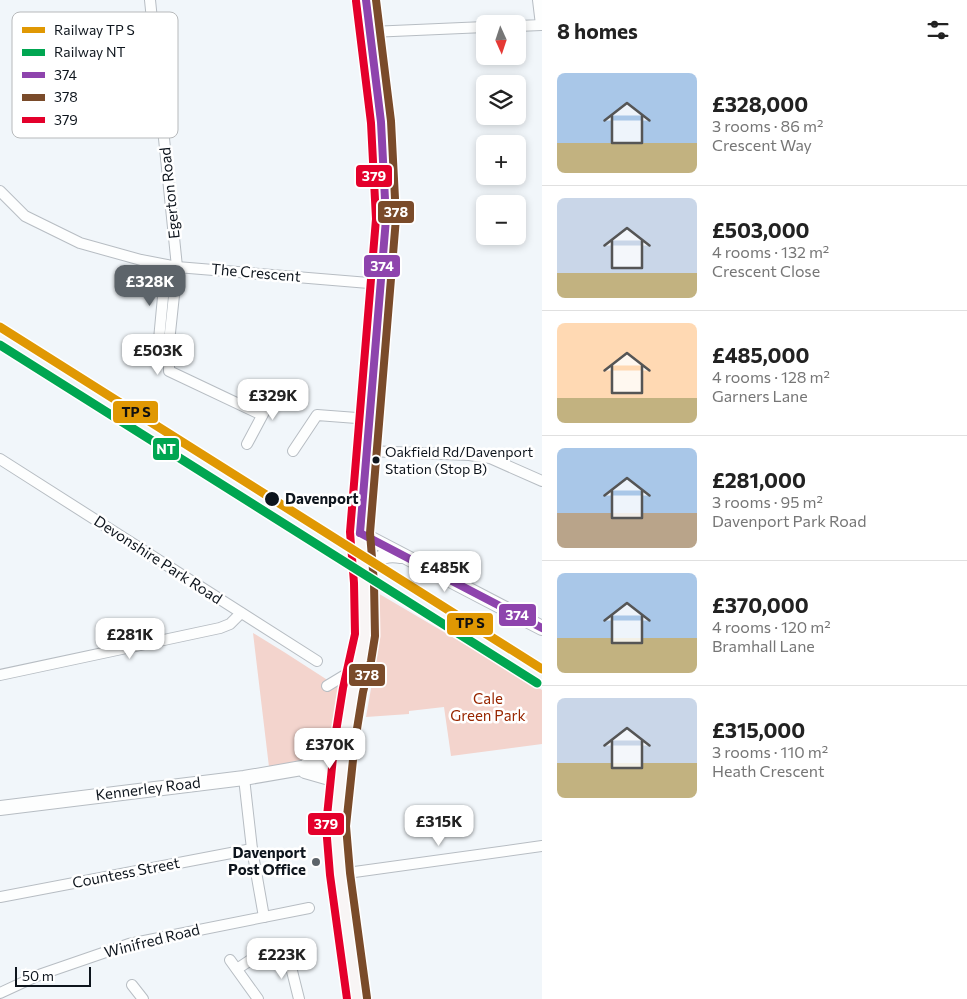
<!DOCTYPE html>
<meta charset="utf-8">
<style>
:root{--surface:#fff;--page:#f2f2f2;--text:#222;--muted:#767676;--line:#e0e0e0;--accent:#5d646a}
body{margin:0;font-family:Commissioner,sans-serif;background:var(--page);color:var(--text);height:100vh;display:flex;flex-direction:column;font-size:19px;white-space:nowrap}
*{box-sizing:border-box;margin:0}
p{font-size:16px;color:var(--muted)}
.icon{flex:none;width:28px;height:28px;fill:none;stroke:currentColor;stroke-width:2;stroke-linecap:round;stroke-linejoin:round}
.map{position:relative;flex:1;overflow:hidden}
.drawer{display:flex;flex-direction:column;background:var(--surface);width:425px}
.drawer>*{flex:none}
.needle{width:32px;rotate:177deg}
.controls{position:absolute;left:476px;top:15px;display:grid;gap:10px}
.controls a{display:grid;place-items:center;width:50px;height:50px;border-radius:8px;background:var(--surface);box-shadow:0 2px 8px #0003;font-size:25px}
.scale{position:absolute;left:15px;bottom:12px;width:76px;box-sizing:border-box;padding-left:5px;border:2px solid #0e151d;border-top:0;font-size:14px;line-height:18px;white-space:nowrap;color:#0e151d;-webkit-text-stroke:4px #fff;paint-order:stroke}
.price{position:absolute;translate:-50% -42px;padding:0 11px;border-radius:10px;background:#fff;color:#222;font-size:16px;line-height:32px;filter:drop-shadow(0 1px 2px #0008)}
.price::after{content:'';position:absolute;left:50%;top:30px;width:15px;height:11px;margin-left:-8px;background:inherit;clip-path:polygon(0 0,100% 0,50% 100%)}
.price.selected{background:var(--accent);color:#fff}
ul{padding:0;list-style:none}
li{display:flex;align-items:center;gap:15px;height:125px;padding:0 15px}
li+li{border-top:1px solid var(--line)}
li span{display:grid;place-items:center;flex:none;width:140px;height:100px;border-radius:8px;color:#555}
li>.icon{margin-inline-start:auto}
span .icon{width:60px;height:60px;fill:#fffc;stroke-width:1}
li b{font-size:21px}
h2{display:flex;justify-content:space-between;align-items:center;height:60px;padding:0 15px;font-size:21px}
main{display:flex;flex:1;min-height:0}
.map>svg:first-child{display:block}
.green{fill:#f3d4cd}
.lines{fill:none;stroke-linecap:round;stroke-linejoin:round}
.minor-casing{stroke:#b7bdc3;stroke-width:12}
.tertiary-casing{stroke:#b7bdc3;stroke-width:16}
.primary-casing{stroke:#c2bfc0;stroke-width:19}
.minor{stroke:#fdfefe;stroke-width:10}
.tertiary{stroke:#fdfefe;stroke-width:14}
.primary{stroke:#f8f5f5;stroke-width:16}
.bus-1-casing{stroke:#fff;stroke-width:11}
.bus-2-casing{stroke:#fff;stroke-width:11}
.bus-3-casing{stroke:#fff;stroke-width:11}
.bus-1{stroke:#8e44ad;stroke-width:8}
.bus-2{stroke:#7a4b2a;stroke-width:8}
.bus-3{stroke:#e4002b;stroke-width:8}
.rail-1-casing{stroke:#fff;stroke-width:12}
.rail-2-casing{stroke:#fff;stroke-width:12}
.rail-1{stroke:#e09803;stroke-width:9}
.rail-2{stroke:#00a651;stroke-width:9}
.bus-dot{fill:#0e151d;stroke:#fff;stroke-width:2}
.poi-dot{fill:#5d646a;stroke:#fff;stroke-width:2}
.labels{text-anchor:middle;stroke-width:5;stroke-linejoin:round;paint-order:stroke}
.bus-label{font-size:14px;fill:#0e151d;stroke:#fff;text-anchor:start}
.street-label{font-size:15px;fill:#0e151d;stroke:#fff}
.stop-label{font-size:15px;font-weight:bold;fill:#0e151d;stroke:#fff;text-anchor:start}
.park-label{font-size:15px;fill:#982600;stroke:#fff}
.poi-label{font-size:15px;font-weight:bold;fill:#0e151d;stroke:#fff;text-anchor:end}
.key{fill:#fff;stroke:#b7b9bb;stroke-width:1}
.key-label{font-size:14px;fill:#0e151d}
.line-badge{stroke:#fff;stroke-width:2}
.badge-label{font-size:14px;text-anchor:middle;font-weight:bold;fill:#fff}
.pale-badge-label{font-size:14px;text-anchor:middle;font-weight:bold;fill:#111}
</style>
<main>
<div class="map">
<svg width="542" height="999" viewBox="0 0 542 999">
<rect width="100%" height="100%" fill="#f1f6fa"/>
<g class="green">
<path d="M376,592L542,690V744L451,756L444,707L409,711V714L366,717L376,660Z"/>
<path d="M253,633L284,652L343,690L344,694C341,709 339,726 332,740C322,758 288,763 269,767Z"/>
</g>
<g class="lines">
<g class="minor-casing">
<g id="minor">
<path d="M150,0L177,267L169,342V371L262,415"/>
<path d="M518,26L541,25L538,0"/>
<path d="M370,32L485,27"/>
<path d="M0,191L25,216L80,243L141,260L177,267L381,284"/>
<path d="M158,350L166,265"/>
<path d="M247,444L278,386"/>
<path d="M293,451L317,415L370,419"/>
<path d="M367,451L469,455L490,458L542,481"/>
<path d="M0,459L317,661"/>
<path d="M0,675L220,628L230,624L241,613"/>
<path d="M327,686L360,666"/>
<path d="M244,778L252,849L264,917"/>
<path d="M340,874L542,846"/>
<path d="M0,897L252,849"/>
<path d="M270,951L286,947L299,999"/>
<path d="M230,960L258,999"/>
<path d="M237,969L252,959"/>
<path d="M132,985L143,999"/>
<path d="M0,993L39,975L129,944L309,908"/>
</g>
</g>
<g class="tertiary-casing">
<g id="tertiary">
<path d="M360,533L542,628"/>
<path d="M364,583C371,563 378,552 401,556"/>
<path d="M308,764L328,754L345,740"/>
<path d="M305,771L340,781"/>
<path d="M0,808L244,778L319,765L342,768"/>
</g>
</g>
<g class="primary-casing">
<path id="primary" d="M357,999L340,874L336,826L345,740L353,690L361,659L365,635L364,583L360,533L362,494L367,451L386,219L381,122L366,0"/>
</g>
<use href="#minor" class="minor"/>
<use href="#tertiary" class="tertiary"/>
<use href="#primary" class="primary"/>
<g class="bus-1-casing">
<g id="bus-1">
<path d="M360,533L386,219L381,122L366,0"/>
<path d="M360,533L542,628"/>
</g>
</g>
<g class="bus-2-casing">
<path id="bus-2" d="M367,998L350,873L346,826L355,741L363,692L371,661L375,636L374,583L370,533L396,218L391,121L376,0"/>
</g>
<g class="bus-3-casing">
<path id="bus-3" d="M347,999L330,875L326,826L335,738L343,688L355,634L354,583L350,532L376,219L371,123L356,1"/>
</g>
<use href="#bus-1" class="bus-1"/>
<use href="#bus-2" class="bus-2"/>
<use href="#bus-3" class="bus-3"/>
<g class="rail-1-casing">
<path id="rail-1" d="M0,327L542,669"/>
</g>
<g class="rail-2-casing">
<path id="rail-2" d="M0,345L537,683"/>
</g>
<use href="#rail-1" class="rail-1"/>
<use href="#rail-2" class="rail-2"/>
</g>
<g class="bus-dot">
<circle cx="376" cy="460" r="4.5"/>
<circle cx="272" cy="499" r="8"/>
</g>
<circle class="poi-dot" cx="316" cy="862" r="5"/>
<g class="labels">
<g class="bus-label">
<text x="385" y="457">Oakfield Rd/Davenport<tspan x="385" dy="17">Station (Stop B)</tspan></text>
</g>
<g class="street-label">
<text transform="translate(170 193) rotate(-96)" y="5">Egerton Road</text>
<text transform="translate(256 273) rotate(5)" y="5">The Crescent</text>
<text transform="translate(158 560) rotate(33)" y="5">Devonshire Park Road</text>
<text transform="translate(148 789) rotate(-7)" y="5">Kennerley Road</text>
<text transform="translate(126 873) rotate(-11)" y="5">Countess Street</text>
<text transform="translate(152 941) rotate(-14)" y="5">Winifred Road</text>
</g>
<g class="stop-label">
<text x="285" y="504">Davenport</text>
</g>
<g class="park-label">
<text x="488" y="704">Cale<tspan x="488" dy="17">Green Park</tspan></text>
</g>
<g class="poi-label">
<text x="306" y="858">Davenport<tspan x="306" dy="17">Post Office</tspan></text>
</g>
</g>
<rect x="12" y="12" width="166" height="126" rx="8" class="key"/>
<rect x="22" y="27" width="23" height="6" fill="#e09803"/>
<rect x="22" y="49" width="23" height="7" fill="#00a651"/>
<rect x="22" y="72" width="23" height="6" fill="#8e44ad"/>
<rect x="22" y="94" width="23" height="7" fill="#7a4b2a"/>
<rect x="22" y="117" width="23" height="6" fill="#e4002b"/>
<g class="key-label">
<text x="54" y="35">Railway TP S</text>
<text x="54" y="57">Railway NT</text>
<text x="54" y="80">374</text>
<text x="54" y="102">378</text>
<text x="54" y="125">379</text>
</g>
<g class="line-badge">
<rect x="355" y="164" width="38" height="24" rx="5" fill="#e4002b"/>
<rect x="377" y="200" width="38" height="24" rx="5" fill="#7a4b2a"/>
<rect x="363" y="254" width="38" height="24" rx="5" fill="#8e44ad"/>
<rect x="112" y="400" width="47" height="24" rx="5" fill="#e09803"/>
<rect x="152" y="437" width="28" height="24" rx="5" fill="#00a651"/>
<rect x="498" y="603" width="39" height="24" rx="5" fill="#8e44ad"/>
<rect x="446" y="612" width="48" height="24" rx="5" fill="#e09803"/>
<rect x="348" y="663" width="38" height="24" rx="5" fill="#7a4b2a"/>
<rect x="307" y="812" width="38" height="24" rx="5" fill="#e4002b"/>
</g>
<g class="badge-label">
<text x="374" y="181">379</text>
<text x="396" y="217">378</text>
<text x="382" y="271">374</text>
<text x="166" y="454">NT</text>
<text x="517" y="620">374</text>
<text x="367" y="680">378</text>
<text x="326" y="829">379</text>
</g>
<g class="pale-badge-label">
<text x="136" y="417">TP S</text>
<text x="470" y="628">TP S</text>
</g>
</svg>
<div class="controls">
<a><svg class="needle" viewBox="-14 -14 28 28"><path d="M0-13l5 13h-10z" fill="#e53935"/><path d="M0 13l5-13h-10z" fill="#767676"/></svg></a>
<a><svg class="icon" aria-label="layers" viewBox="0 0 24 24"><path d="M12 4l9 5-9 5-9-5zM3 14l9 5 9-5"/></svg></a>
<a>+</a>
<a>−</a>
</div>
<div class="scale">50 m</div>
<b class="price selected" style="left:150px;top:307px">£328K</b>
<b class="price" style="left:158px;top:376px">£503K</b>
<b class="price" style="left:273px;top:421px">£329K</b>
<b class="price" style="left:445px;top:593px">£485K</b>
<b class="price" style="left:130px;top:660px">£281K</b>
<b class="price" style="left:330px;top:770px">£370K</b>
<b class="price" style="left:439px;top:847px">£315K</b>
<b class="price" style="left:282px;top:980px">£223K</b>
</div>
<section class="drawer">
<h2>8 homes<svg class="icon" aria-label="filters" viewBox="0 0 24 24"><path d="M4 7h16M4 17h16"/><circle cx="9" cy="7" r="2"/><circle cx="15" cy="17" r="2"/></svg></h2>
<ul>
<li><span style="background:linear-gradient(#a9c7e8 70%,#c2b280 0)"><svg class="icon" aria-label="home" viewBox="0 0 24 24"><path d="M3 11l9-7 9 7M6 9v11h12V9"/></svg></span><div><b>£328,000</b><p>3 rooms · 86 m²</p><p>Crescent Way</p></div></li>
<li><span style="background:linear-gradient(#c9d6e8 75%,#c2b280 0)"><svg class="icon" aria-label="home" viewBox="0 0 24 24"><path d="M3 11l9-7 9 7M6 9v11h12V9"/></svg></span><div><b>£503,000</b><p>4 rooms · 132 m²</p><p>Crescent Close</p></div></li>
<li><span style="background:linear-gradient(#ffd9b3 75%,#c2b280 0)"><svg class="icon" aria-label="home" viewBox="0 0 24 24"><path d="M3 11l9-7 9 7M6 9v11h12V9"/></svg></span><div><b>£485,000</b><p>4 rooms · 128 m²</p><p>Garners Lane</p></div></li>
<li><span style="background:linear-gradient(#a9c7e8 65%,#b9a48a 0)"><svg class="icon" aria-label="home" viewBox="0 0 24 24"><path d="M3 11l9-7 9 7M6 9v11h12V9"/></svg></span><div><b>£281,000</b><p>3 rooms · 95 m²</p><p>Davenport Park Road</p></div></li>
<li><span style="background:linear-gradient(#a9c7e8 65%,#c2b280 0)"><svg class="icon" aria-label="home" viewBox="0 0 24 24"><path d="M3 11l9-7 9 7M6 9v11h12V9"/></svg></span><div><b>£370,000</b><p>4 rooms · 120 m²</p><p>Bramhall Lane</p></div></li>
<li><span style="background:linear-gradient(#c9d6e8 65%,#c2b280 0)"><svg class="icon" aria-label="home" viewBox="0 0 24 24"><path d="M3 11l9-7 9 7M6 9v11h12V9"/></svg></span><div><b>£315,000</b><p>3 rooms · 110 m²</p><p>Heath Crescent</p></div></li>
</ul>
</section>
</main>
